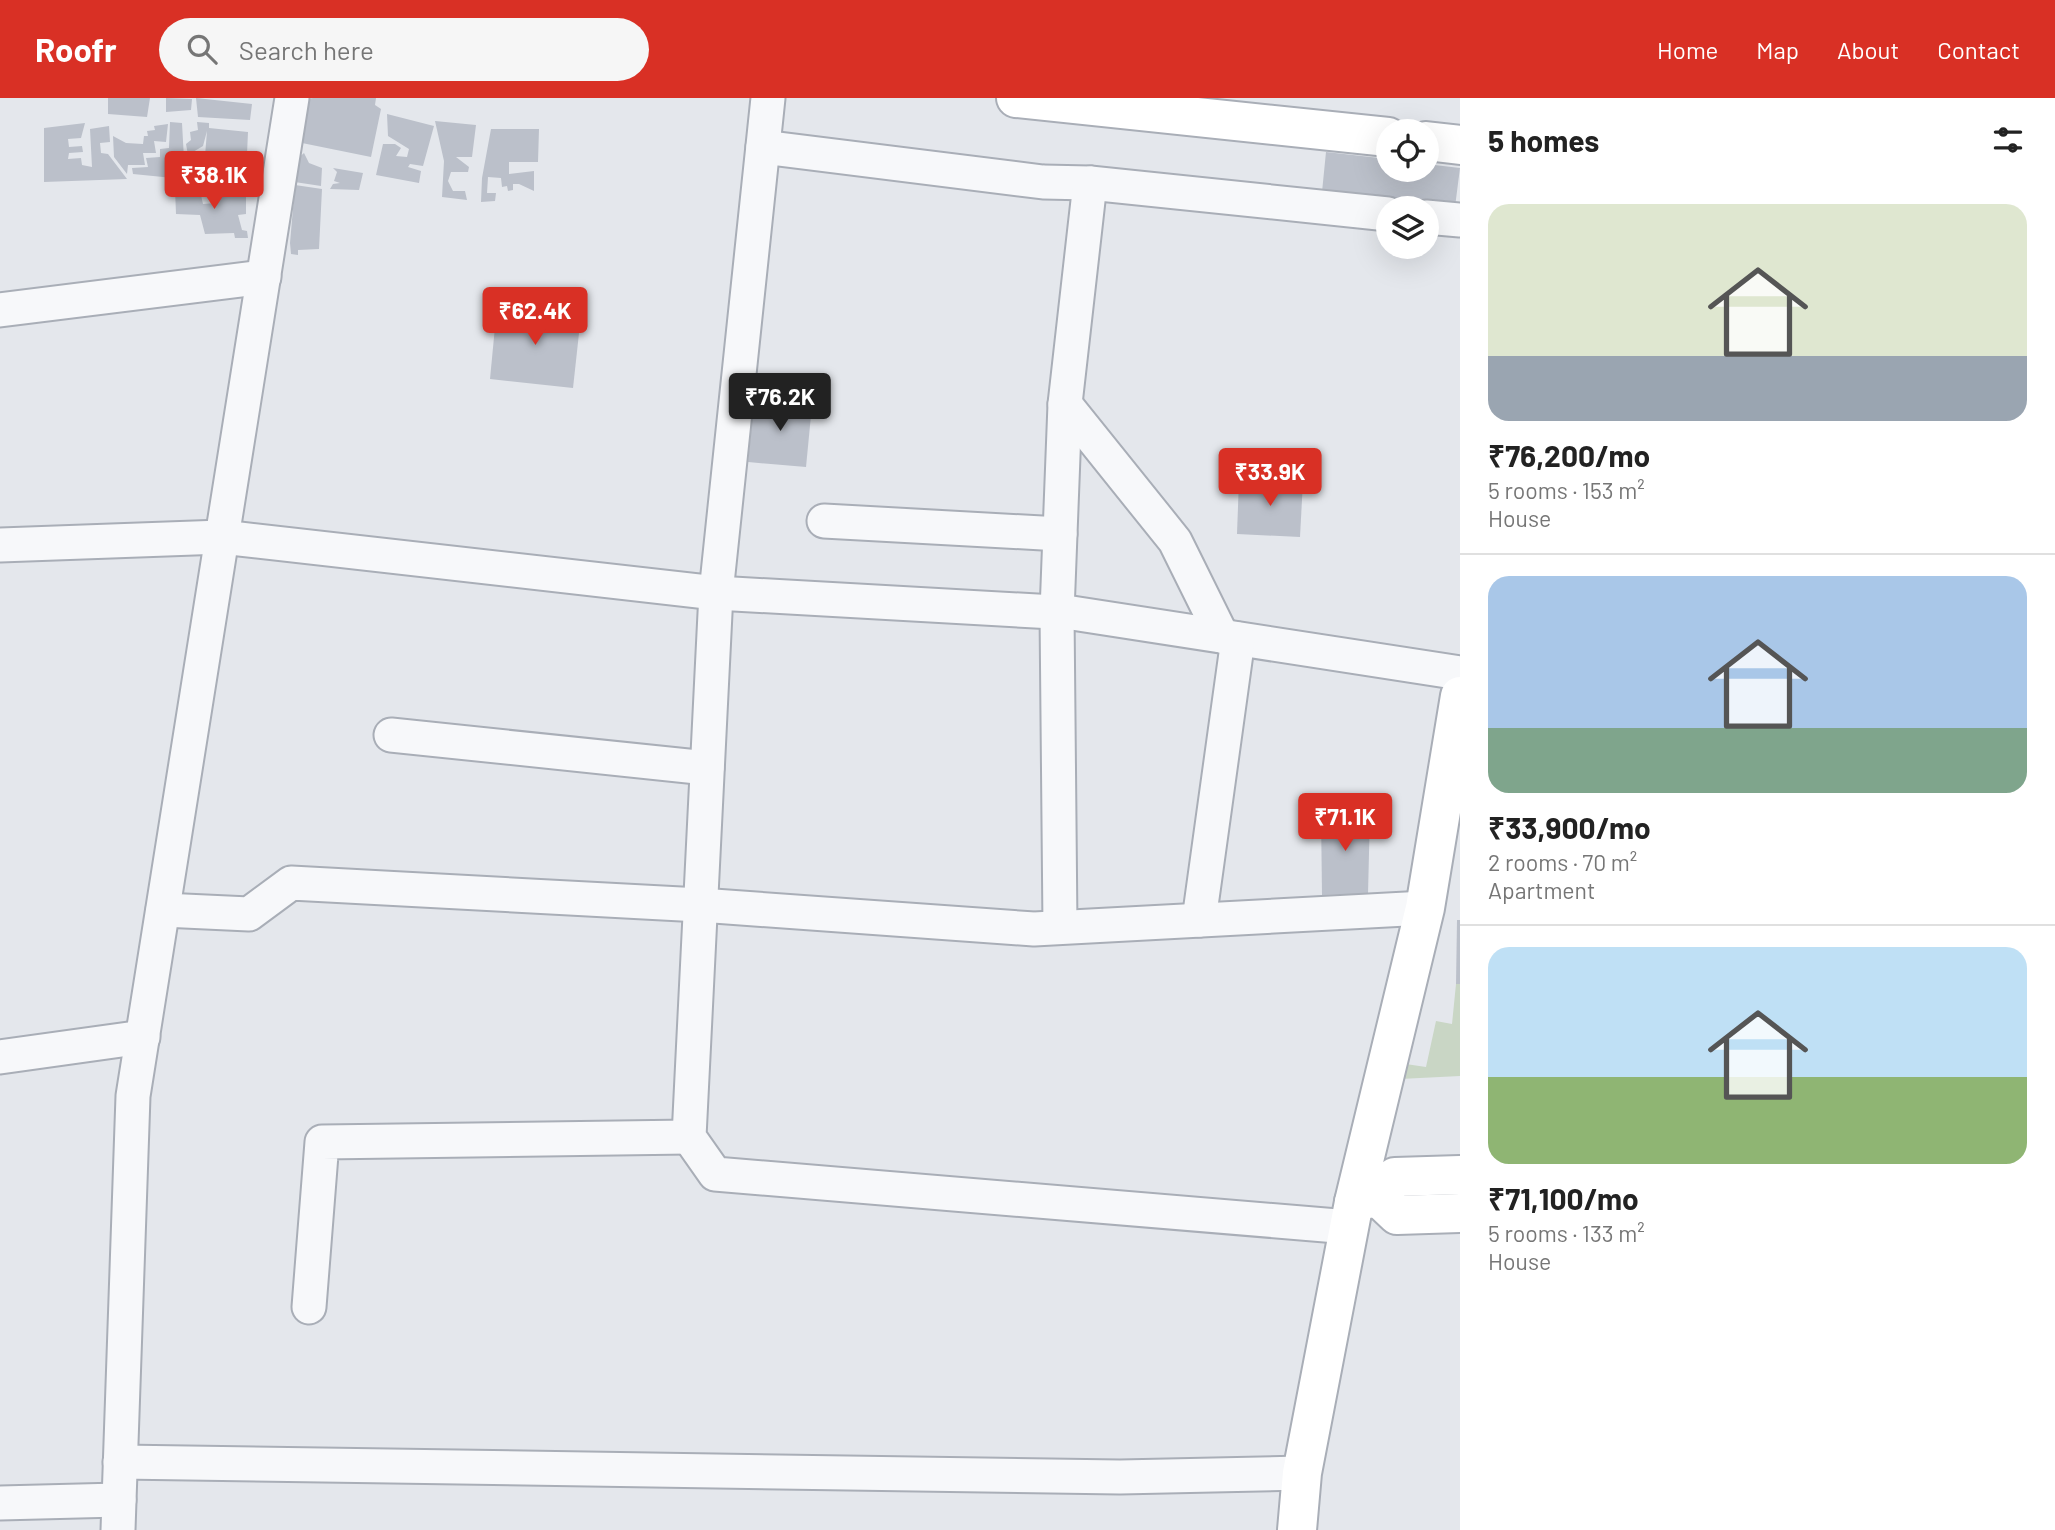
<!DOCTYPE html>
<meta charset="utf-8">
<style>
:root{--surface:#fff;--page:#f6f6f6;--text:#222;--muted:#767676;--line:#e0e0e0;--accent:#d93025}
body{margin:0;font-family:Barlow,sans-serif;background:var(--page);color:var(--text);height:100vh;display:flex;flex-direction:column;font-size:26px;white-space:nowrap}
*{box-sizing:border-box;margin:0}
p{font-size:23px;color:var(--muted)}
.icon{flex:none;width:38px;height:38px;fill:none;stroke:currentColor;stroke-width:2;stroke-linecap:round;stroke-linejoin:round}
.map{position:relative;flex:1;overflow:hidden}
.details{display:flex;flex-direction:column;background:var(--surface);width:595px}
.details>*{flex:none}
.tools{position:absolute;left:1376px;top:21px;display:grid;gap:14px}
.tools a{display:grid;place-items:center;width:63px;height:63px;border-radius:50%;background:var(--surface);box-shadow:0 7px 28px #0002;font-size:35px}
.price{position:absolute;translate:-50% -60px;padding:0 16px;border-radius:7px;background:var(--accent);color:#fff;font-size:23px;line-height:46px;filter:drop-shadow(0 2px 4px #0008)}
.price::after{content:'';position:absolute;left:50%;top:42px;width:21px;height:16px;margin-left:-10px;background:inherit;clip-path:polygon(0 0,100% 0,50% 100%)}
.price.current{background:#222;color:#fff}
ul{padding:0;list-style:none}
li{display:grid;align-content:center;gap:14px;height:371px;padding:0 28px}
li+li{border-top:2px solid var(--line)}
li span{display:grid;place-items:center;height:217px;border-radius:21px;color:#555}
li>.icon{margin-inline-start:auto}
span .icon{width:126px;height:126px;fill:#fffc;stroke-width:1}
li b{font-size:30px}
h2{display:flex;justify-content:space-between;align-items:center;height:84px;padding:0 28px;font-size:30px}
header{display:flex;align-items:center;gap:42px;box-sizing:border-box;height:98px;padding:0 35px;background:var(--accent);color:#fff}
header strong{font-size:33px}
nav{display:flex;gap:38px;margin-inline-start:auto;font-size:24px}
.search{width:490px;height:63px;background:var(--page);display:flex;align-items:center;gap:18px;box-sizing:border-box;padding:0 24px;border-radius:38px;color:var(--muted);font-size:26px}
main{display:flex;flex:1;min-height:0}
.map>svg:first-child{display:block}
.green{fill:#c9d6c5}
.building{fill:#bbc0ca}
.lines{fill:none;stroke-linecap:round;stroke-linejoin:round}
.street-casing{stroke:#a9aeb7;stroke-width:37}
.secondary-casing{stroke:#a9aeb7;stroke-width:42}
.street{stroke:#f7f8fa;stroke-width:33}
.secondary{stroke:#fff;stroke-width:38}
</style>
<header>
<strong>Roofr</strong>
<div class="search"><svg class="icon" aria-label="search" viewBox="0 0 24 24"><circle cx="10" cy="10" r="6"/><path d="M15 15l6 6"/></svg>Search here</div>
<nav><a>Home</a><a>Map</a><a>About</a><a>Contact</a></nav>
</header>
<main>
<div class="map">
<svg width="1460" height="1432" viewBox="0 0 1460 1432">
<rect width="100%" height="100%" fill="#e4e7ec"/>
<path class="green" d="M1456,886H1460V978L1400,981L1399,965L1426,969L1436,923L1452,926Z"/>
<g class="building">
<path d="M108,0H150L147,19L108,16Z"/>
<path d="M166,0L192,1L191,12L166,14Z"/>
<path d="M196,0L252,6L250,22L198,19Z"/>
<path d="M313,0H376L375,7L381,11L371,59L302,45L299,28L300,2Z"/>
<path d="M387,16L434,28L423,68L410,66L408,69L421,73L419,85L376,77L383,46H395L401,50L396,58L407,59L409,51L388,38Z"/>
<path d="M435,23L476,27L472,59H456L469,69L468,74H451L448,83L453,93H465L467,102L442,99L444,63Z"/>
<path d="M170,24L182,25L184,61L177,60L176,71L184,70L183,81L133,76L132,70L148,69L146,60L160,59V51L169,50Z"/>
<path d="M197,24L209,25V30L248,34L247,56L205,58L207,33L203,48L188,57L186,46L191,42L190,34L198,32Z"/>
<path d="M85,25L81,40L68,41L69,49L82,48L83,54L69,55L68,61L81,60L82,67L92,69L90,31L109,28L110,44L100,45L101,55L108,56L127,81L44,84V30Z"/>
<path d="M168,26L166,44L154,43L156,55H143L145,67H128L127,76L114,59L113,38L126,45L143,46L144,38H148L147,33L155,32L154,28Z"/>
<path d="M491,31H539L538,64H509V76L534,73V93L519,86H513V92L508,93L507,88L502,89L501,80L488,79L487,95H496L495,103L481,104L482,80Z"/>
<path d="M1326,54L1388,61V72H1426V66L1460,70L1455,109L1322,94Z"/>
<path d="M304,55L309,65L322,70L321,88L288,83L296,62Z"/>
<path d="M333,70L363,75L359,92L330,91L333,86L340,85L334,83L337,74Z"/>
<path d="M192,86L193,98L201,97L203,106L216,105L220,92L246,96V116L238,117L242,132L247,133L248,140H235L234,135L205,136L200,117L176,116L175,91Z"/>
<path d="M295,87L322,91L319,151L298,152V157L291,156L290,145Z"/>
<path d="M497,208L581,217L573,290L490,281Z"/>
<path d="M754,302L812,307L806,369L748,364Z"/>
<path d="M1239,382L1303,383L1300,439L1237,436Z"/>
<path d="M1370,714L1368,796L1322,797L1321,715Z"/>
<path d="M1457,822H1460V886H1456Z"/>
</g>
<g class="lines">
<g class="street-casing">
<g id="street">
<path d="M768,0L716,495L689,1039L715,1076L1349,1129"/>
<path d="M763,49L1043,84L1090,85L1388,116"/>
<path d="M1426,119L1460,122"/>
<path d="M0,212L264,179"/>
<path d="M1065,306L1175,443L1222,538"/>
<path d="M824,423L1060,436"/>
<path d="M0,447L222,439L716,495L1072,515L1460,575"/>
<path d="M391,637L707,670"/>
<path d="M163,812L249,816L291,785L700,807L1034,831L1425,810"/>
<path d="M1199,822L1238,541"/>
<path d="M1060,829L1057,514L1065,306L1090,85"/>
<path d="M0,959L143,939"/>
<path d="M309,1209L322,1044L689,1039"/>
<path d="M120,1364L1120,1379L1302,1375"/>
<path d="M0,1405L119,1402"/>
<path d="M118,1432L133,998L292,0"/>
</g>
</g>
<g class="secondary-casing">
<g id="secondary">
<path d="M1016,0L1388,39"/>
<path d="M1426,43L1460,47"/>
<path d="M1378,1099L1397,1117L1460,1115"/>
<path d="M1354,1104L1425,810L1460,598"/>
<path d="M1297,1432L1302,1375L1354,1104L1378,1099L1395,1079L1460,1077"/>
</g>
</g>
<use href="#street" class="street"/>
<use href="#secondary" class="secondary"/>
</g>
</svg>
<div class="tools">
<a><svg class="icon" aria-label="locate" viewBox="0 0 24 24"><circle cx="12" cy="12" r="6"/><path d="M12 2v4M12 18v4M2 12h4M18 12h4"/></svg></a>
<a><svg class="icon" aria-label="layers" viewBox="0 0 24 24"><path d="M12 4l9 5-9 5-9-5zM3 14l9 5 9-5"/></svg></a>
</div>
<b class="price" style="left:214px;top:113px">₹38.1K</b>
<b class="price" style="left:535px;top:249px">₹62.4K</b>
<b class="price current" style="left:780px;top:335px">₹76.2K</b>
<b class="price" style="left:1270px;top:410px">₹33.9K</b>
<b class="price" style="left:1345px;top:755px">₹71.1K</b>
</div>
<section class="details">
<h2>5 homes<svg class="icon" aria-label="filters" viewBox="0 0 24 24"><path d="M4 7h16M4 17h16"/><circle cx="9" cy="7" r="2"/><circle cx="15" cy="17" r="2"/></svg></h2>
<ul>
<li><span style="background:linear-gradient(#dfe7d0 70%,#9aa5b1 0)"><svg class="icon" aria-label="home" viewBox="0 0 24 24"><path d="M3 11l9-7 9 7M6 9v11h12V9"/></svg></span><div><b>₹76,200/mo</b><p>5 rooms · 153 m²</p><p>House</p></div></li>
<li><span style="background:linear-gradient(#a9c7e8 70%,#7fa58c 0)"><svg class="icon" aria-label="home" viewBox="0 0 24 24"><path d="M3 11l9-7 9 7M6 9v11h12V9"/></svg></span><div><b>₹33,900/mo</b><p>2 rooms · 70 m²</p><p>Apartment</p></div></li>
<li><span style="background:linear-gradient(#bfe0f5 60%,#8fb573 0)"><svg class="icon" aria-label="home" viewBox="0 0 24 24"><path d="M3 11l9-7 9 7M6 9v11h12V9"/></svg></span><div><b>₹71,100/mo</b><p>5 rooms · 133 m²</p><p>House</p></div></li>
</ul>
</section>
</main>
